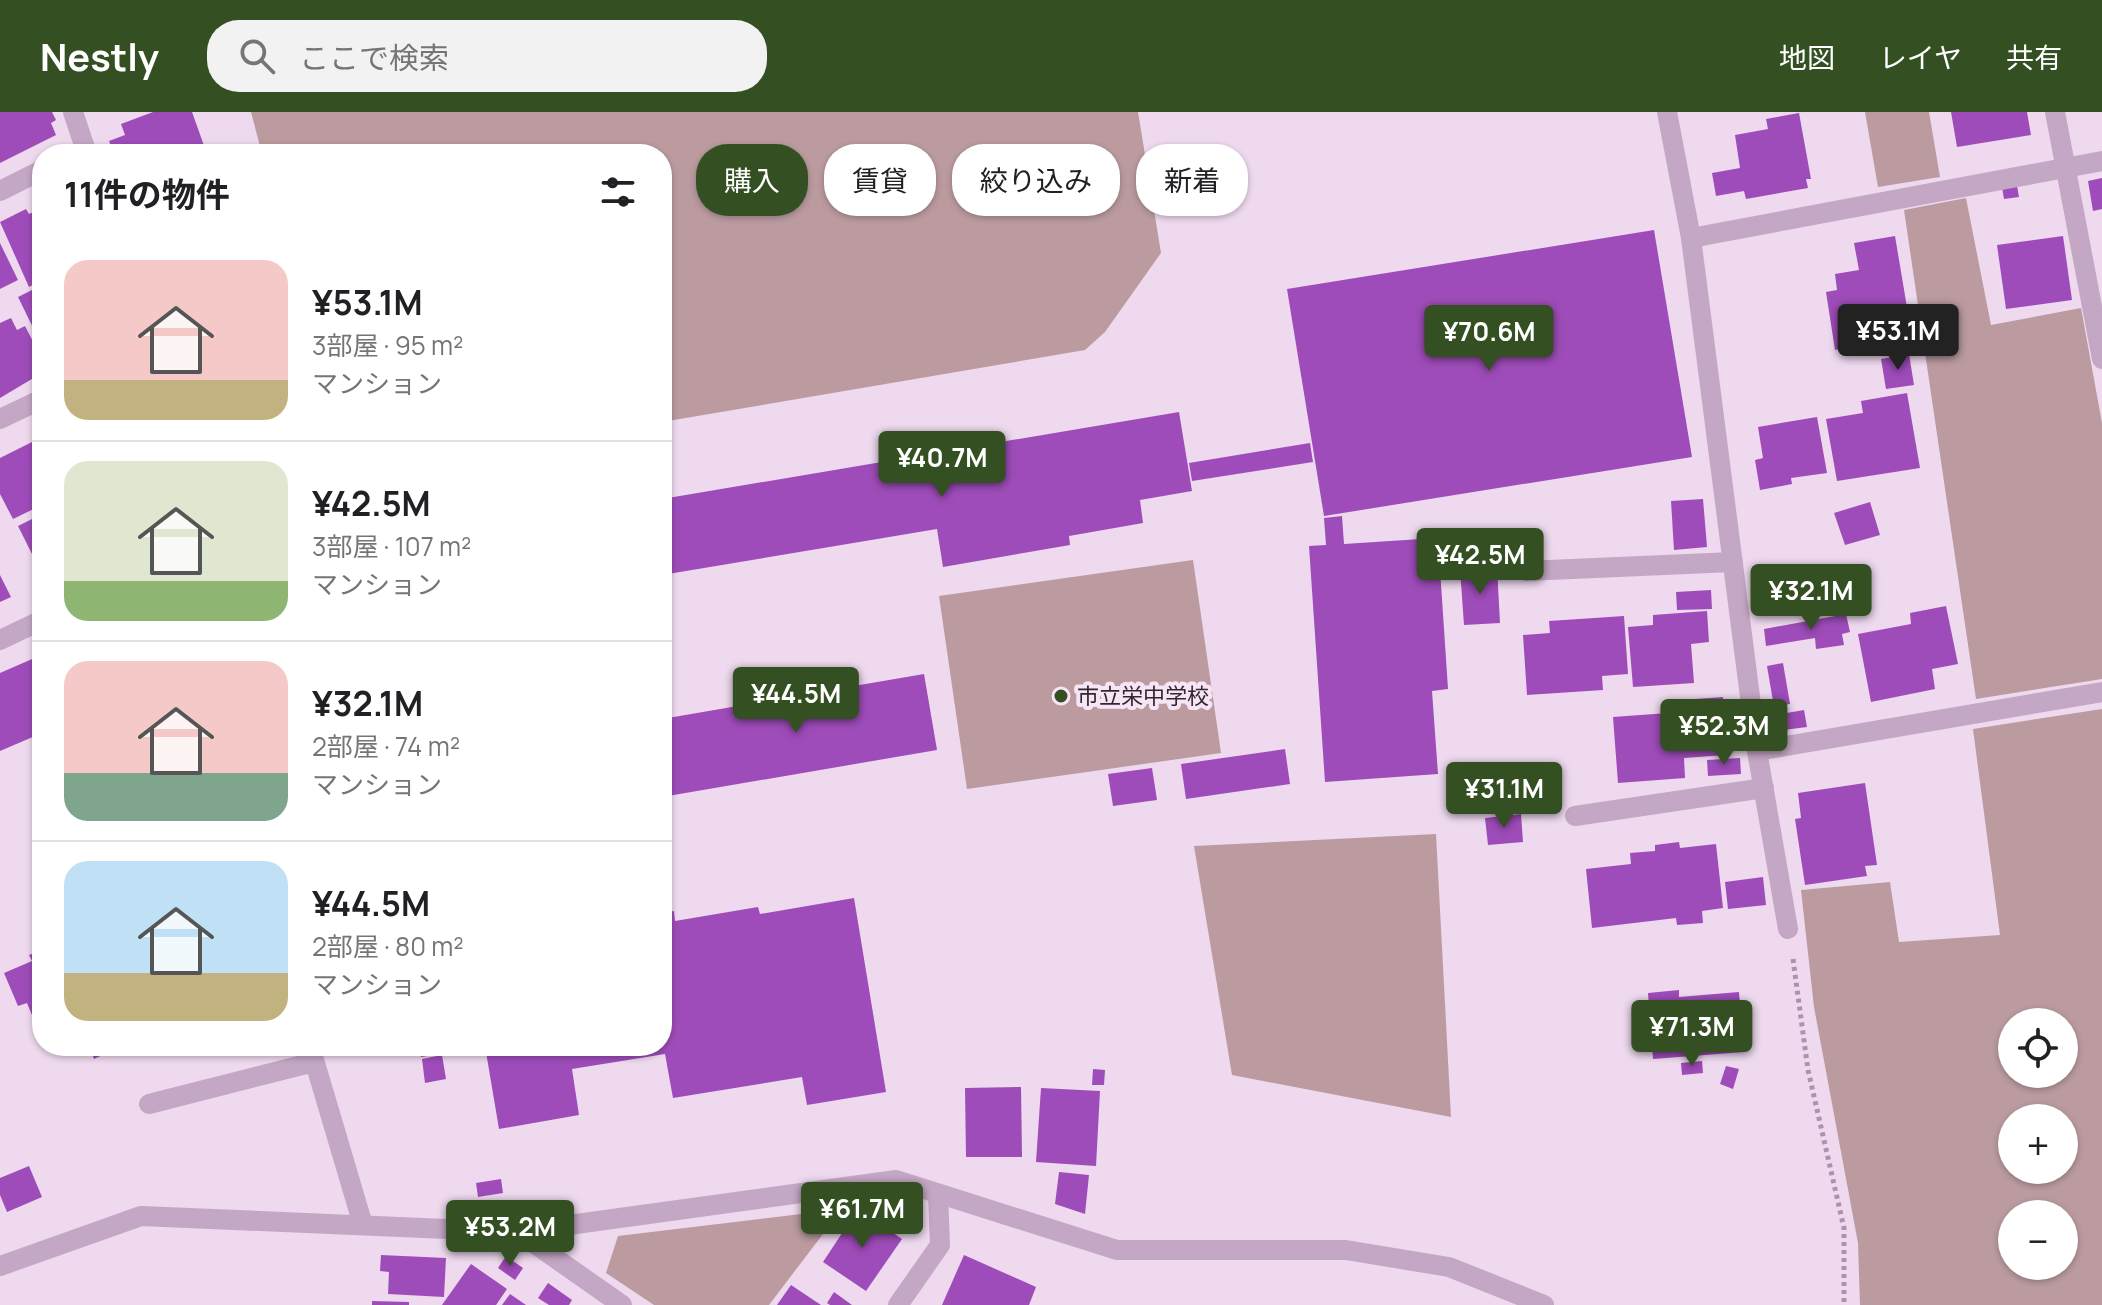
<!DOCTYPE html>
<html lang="ja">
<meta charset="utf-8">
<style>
:root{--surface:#fff;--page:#f2f2f2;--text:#202124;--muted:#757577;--line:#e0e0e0;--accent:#344f21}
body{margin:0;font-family:Manrope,"Noto Sans JP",sans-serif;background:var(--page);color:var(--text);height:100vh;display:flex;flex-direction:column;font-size:30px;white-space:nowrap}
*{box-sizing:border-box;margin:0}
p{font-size:26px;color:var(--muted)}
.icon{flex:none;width:44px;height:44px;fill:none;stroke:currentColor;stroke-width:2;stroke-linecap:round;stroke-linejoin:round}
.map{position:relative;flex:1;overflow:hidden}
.side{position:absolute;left:32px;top:32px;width:640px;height:912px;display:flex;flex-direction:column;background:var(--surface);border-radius:32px;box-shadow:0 2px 6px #0004}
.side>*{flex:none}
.hud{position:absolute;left:696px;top:32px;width:760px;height:72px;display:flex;gap:16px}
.controls{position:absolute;left:1998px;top:896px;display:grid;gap:16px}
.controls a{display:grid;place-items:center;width:80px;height:80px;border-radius:50%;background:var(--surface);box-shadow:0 2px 6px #0004;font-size:40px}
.price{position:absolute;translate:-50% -68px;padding:0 18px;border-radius:8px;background:var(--accent);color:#fff;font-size:26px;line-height:52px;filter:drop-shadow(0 2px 4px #0008)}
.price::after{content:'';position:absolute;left:50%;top:48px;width:24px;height:18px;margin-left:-12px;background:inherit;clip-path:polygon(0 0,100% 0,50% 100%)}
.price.current{background:#222;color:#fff}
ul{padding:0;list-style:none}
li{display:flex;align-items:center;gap:24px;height:200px;padding:0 32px}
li+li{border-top:2px solid var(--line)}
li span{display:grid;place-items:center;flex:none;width:224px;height:160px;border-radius:24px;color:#555}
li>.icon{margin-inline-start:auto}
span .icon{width:96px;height:96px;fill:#fffc;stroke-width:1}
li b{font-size:34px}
h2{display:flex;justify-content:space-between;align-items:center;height:96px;padding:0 32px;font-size:34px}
.tag{padding:0 28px;border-radius:32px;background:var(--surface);box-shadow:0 2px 6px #0004;font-size:28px;line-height:72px}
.tag.current{background:var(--accent);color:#fff}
header{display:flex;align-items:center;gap:48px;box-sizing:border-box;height:112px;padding:0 40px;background:var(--accent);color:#fff}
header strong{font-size:38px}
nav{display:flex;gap:44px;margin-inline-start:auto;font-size:28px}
.search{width:560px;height:72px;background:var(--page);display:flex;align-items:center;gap:20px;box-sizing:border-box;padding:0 28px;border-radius:32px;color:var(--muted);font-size:30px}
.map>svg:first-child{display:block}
.green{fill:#bb9ba0;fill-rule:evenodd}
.building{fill:#9e4cb9}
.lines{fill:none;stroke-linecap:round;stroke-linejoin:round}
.path{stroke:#ae91b0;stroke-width:5;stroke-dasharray:4 4;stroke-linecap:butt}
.minor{stroke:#c4a7c5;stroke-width:20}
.poi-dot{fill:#344f21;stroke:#f7e5f6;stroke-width:3}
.labels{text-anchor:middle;stroke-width:8;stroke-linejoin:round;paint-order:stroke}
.poi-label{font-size:22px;fill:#302732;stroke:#f7e5f6;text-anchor:start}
</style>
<header>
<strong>Nestly</strong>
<div class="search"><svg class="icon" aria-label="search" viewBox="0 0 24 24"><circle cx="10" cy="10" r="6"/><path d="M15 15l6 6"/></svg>ここで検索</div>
<nav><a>地図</a><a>レイヤ</a><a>共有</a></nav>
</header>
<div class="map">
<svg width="2102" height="1193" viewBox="0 0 2102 1193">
<rect width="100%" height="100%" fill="#eed9ee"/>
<g class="green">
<path d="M251,0H1138L1161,141L1105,220L1085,238L662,310V42H262Z"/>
<path d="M1865,0H1929L1940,65L1878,75Z"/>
<path d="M1966,86L1991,213L2081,196L2102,311V567L1976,587L1904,98Z"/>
<path d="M1193,448L1221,641L967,677L939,484Z"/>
<path d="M2102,597V1193H1860L1858,1131L1814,895L1801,778L1890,770L1899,830L2000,823L1973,617ZM2012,910H2064V962H2012ZM2064,1006V1058H2012V1006ZM2064,1102V1154H2012V1102Z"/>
<path d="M1436,722L1451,1005L1232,963L1194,734Z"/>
<path d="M842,1097L769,1193H654L606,1161L618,1124Z"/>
</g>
<g class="building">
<path d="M0,0H52L56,8L51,11L56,23L0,51Z"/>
<path d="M153,0H192L207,42H114L109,29L125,23L121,12Z"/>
<path d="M1951,0H2027L2031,23L1957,35Z"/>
<path d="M1799,1L1811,67H1806L1808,76L1746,87L1744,79L1716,84L1712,61L1740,56L1735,23L1768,17L1766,7Z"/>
<path d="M2102,66V97L2093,99L2088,69Z"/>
<path d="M2017,74L2019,85L2004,87L2002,75Z"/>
<path d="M42,96V168L29,175L0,110L26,97L29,102Z"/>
<path d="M1654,118L1692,345L1324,404L1287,177Z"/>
<path d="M1895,124L1912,225L1835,238L1826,180L1837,178L1835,162L1859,158L1854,131Z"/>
<path d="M2063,124L2072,188L2006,197L1997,133Z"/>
<path d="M0,131L18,168L0,177Z"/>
<path d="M42,173V234L18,185Z"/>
<path d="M11,206L17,218L25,214L42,247V261L0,286V211Z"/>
<path d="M1909,242L1914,273L1886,277L1881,247Z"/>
<path d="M1907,281L1920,356L1837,369L1826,307L1863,301L1861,289Z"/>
<path d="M1179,300L1192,379L1140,388L1143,411L1069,424L1070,433L943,455L937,417L662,463V387Z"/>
<path d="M1817,305L1827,361L1791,366L1792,372L1760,378L1755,348L1763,346L1758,315Z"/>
<path d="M42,325V393L13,407L0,382V346Z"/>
<path d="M1310,331L1313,350L1192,369L1189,351Z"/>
<path d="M1703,387L1707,435L1674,438L1671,389Z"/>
<path d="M1870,390L1880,423L1845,433L1834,401Z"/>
<path d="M42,402V445L35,448L18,414Z"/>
<path d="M1342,404L1344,432L1421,427L1424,458L1440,457L1448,577L1432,579L1438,662L1325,670L1309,434L1326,433L1324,406Z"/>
<path d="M1497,455L1500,511L1464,513L1460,457Z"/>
<path d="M0,463L11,485L0,490Z"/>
<path d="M1711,478L1712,497L1677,498L1676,480Z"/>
<path d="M1946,494L1958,552L1932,557L1935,577L1871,590L1858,522L1911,512L1910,501Z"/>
<path d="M1707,499L1709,530L1691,532L1694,571L1633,575L1628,515L1653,513V503Z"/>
<path d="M1846,502L1850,520L1842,522L1844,533L1816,537L1815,526L1766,534L1764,517Z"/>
<path d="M1624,504L1628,562L1602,564L1603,578L1527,583L1523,523L1550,521L1549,509Z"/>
<path d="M39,544L42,621L0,639V561Z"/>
<path d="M1783,551L1790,592L1774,595L1767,554Z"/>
<path d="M924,562L937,638L662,685V607Z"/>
<path d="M1723,585L1726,643L1684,646L1685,666L1618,671L1613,605L1668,601L1667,589Z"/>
<path d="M1804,598L1807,615L1777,619L1775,603Z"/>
<path d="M1285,637L1290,672L1186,687L1181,652Z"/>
<path d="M1740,646L1741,662L1708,664L1707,648Z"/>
<path d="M1152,656L1157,688L1113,694L1108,662Z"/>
<path d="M1865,671L1877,753L1865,754L1867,764L1805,773L1795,707L1801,706L1798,681Z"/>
<path d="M664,699L669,732L662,733V700Z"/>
<path d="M1521,702L1523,730L1488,733L1485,706Z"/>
<path d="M1679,730L1680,736L1716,732L1723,796L1702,799L1703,811L1677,813L1676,806L1592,816L1586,757L1631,752L1630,741L1655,739V733Z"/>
<path d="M1763,765L1766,793L1728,797L1725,770Z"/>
<path d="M854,786L886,980L807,993L802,965L673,986L665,942L572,957L579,1003L499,1017L485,934H662V801L674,799L675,809L758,795L760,802Z"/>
<path d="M42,838V905L34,908L27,891L18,894L4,861L32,849L29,843Z"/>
<path d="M1679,878V885L1739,880L1744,940L1653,947L1648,881Z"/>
<path d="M89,934H109L111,939L94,947Z"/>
<path d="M419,934H462L463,938L421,945Z"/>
<path d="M442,943L446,967L425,971L422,947Z"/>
<path d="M1702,949L1703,961L1682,963L1681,951Z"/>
<path d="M1726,954L1739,957L1733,977L1720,972Z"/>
<path d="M1093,957L1105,958L1104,973H1092Z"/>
<path d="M1021,975L1022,1045H966L965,976Z"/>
<path d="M1041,976L1100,979L1096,1054L1036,1050Z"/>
<path d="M29,1054L42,1085L7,1100L0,1083V1066Z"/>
<path d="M1059,1060L1089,1063L1085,1102L1055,1092Z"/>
<path d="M501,1067L503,1081L478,1085L476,1071Z"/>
<path d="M858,1097L902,1127L866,1179L823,1150Z"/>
<path d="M381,1143L446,1146L444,1185L388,1182L389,1160L380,1159Z"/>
<path d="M964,1143L1036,1175L1029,1193H942Z"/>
<path d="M506,1144L523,1156L515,1168L498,1156Z"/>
<path d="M471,1152L507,1177L496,1193H442Z"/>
<path d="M548,1171L572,1188L569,1193H549L538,1186Z"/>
<path d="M791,1173L821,1193H777Z"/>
<path d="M834,1180L852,1193H830L827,1191Z"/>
<path d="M510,1182L526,1193H502Z"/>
<path d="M372,1189L409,1190V1193H372Z"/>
</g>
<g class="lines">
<path class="path" d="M1793,847L1808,958L1844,1116V1193"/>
<g class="minor">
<path d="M73,0L87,42"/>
<path d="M1667,0L1691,126L1757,639L1788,817"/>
<path d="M2055,0L2102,247"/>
<path d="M0,79L42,58"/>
<path d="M1691,126L2102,49"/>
<path d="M0,307L42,287"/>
<path d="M1526,459L1733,450"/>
<path d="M0,528L42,508"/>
<path d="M1757,639L2102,580"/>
<path d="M1575,704L1764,676"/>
<path d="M310,934L363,1113"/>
<path d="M149,992L314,950"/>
<path d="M518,1120L622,1193"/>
<path d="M0,1154L141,1104L518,1120L896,1068L1117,1138H1346L1449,1155L1544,1193"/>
<path d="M898,1193L940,1133L938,1082"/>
</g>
</g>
<circle class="poi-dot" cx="1061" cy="584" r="8"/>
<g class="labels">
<g class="poi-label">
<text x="1077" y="592">市立栄中学校</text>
</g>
</g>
</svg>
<div class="controls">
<a><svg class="icon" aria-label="locate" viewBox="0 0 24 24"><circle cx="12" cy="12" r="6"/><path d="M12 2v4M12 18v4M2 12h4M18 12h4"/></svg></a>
<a>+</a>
<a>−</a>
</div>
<b class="price current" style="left:1898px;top:260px">¥53.1M</b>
<b class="price" style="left:1489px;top:261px">¥70.6M</b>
<b class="price" style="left:942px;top:387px">¥40.7M</b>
<b class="price" style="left:1480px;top:484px">¥42.5M</b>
<b class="price" style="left:1811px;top:520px">¥32.1M</b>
<b class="price" style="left:796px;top:623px">¥44.5M</b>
<b class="price" style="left:1724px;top:655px">¥52.3M</b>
<b class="price" style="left:1504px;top:718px">¥31.1M</b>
<b class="price" style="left:1692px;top:956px">¥71.3M</b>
<b class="price" style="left:862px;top:1138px">¥61.7M</b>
<b class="price" style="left:510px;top:1156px">¥53.2M</b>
<div class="hud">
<a class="tag current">購入</a>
<a class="tag">賃貸</a>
<a class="tag">絞り込み</a>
<a class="tag">新着</a>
</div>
<section class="side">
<h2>11件の物件<svg class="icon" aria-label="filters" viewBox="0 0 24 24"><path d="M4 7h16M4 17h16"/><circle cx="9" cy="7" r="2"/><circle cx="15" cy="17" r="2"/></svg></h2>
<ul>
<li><span style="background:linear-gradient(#f6c9c9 75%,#c2b280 0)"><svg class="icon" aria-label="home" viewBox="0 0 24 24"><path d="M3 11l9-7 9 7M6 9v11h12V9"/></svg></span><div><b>¥53.1M</b><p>3部屋 · 95 m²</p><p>マンション</p></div></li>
<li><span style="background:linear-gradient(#dfe7d0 75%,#8fb573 0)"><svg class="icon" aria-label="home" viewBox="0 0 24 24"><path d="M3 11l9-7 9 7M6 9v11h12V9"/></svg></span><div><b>¥42.5M</b><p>3部屋 · 107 m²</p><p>マンション</p></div></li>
<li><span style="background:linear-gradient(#f6c9c9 70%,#7fa58c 0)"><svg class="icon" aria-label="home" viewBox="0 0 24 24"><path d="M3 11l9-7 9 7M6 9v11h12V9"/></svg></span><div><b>¥32.1M</b><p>2部屋 · 74 m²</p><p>マンション</p></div></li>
<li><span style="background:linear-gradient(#bfe0f5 70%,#c2b280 0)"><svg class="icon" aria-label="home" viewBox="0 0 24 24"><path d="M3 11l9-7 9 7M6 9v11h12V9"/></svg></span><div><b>¥44.5M</b><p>2部屋 · 80 m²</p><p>マンション</p></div></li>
</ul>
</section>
</div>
